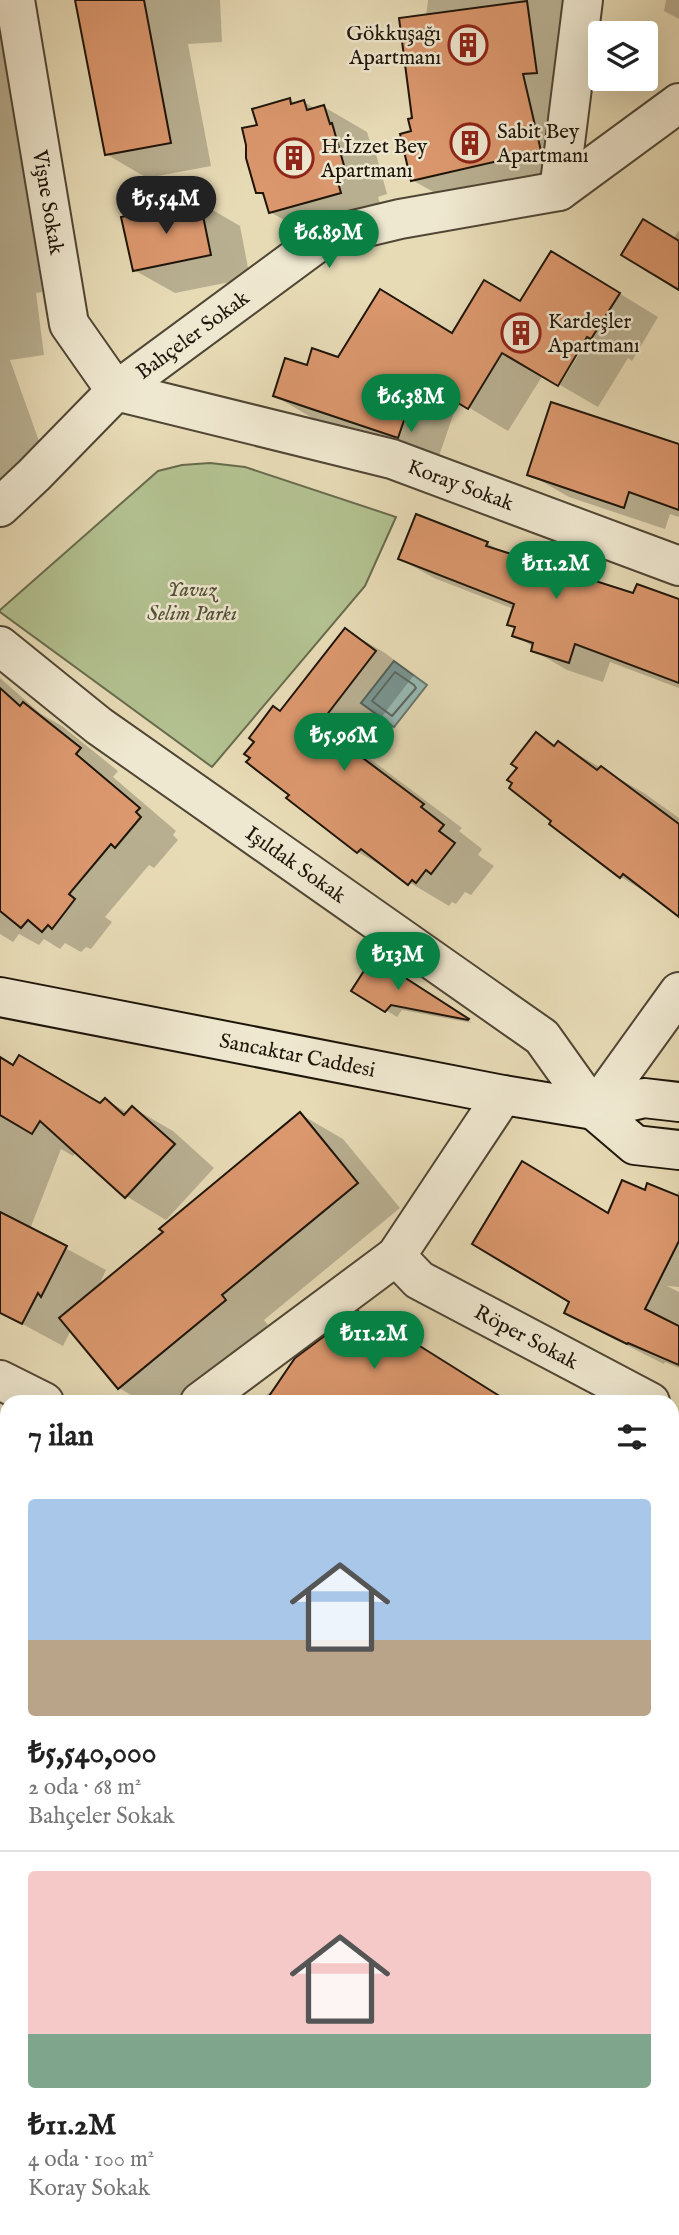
<!DOCTYPE html>
<html lang="tr">
<meta charset="utf-8">
<style>
:root{--surface:#fff;--page:#f6f6f6;--text:#222;--muted:#767676;--line:#e0e0e0;--accent:#0b8043}
body{margin:0;font-family:"IM FELL English",serif;background:var(--page);color:var(--text);height:100vh;display:flex;flex-direction:column;font-size:26px;white-space:nowrap}
*{box-sizing:border-box;margin:0}
p{font-size:23px;color:var(--muted)}
.icon{flex:none;width:38px;height:38px;fill:none;stroke:currentColor;stroke-width:2;stroke-linecap:round;stroke-linejoin:round}
.map{position:relative;flex:1;overflow:hidden}
.details{position:absolute;left:0px;top:1395px;width:679px;height:842px;display:flex;flex-direction:column;background:var(--surface);border-radius:21px 21px 0 0;box-shadow:0 7px 28px #0002}
.details>*{flex:none}
.buttons{position:absolute;left:588px;top:21px;display:grid;gap:14px}
.buttons a{display:grid;place-items:center;width:70px;height:70px;border-radius:7px;background:var(--surface);box-shadow:0 7px 28px #0002;font-size:35px}
.price{position:absolute;translate:-50% -60px;padding:0 16px;border-radius:24px;background:var(--accent);color:#fff;font-size:23px;line-height:46px;filter:drop-shadow(0 2px 4px #0008)}
.price::after{content:'';position:absolute;left:50%;top:42px;width:21px;height:16px;margin-left:-10px;background:inherit;clip-path:polygon(0 0,100% 0,50% 100%)}
.price.selected{background:#222;color:#fff}
ul{padding:0;list-style:none}
li{display:grid;align-content:center;gap:14px;height:371px;padding:0 28px}
li+li{border-top:2px solid var(--line)}
li span{display:grid;place-items:center;height:217px;border-radius:7px;color:#555}
li>.icon{margin-inline-start:auto}
span .icon{width:126px;height:126px;fill:#fffc;stroke-width:1}
li b{font-size:30px}
h2{display:flex;justify-content:space-between;align-items:center;height:84px;padding:0 28px;font-size:30px}
.map>svg:first-child{display:block}
.green{fill:#b3c190;stroke:#686b4d;stroke-width:2}
.water{fill:#98bab4;stroke:#677870;stroke-width:2}
.shadow{fill:#0003}
.lines{fill:none;stroke-linecap:round;stroke-linejoin:round}
.shore{stroke:#5b685f;stroke-width:2}
.building{fill:#db976d;stroke:#1e150a;stroke-width:2}
.street-casing{stroke:#504635;stroke-width:42}
.secondary-casing{stroke:#1e150a;stroke-width:42}
.street{stroke:#efe8d0;stroke-width:38}
.secondary{stroke:#efe8d0;stroke-width:38}
.labels{text-anchor:middle;stroke-width:5;stroke-linejoin:round;paint-order:stroke}
.poi-label{font-size:21px;fill:#1e150a;stroke:#efe8d0;text-anchor:start}
.street-label{font-size:21px;fill:#1e150a;stroke:#efe8d0}
.park-label{font-size:21px;font-style:italic;fill:#525139;stroke:#efe8d0}
</style>
<div class="map">
<svg width="679" height="2235" viewBox="0 0 679 2235">
<rect width="100%" height="100%" fill="#e7dbb6"/>
<filter id="stains"><feTurbulence type="fractalNoise" baseFrequency=".00286" numOctaves="4"/><feColorMatrix values="0 0 0 0 .2 0 0 0 0 .09 0 0 0 0 .02 0 0 0 .5 -.17"/></filter>
<radialGradient id="worn" r=".72"><stop offset=".6" stop-color="#630" stop-opacity="0"/><stop offset="1" stop-color="#630" stop-opacity=".3"/></radialGradient>
<path class="green" d="M210,463L245,467L396,517L365,586L212,767L0,612V610L158,471L182,465Z"/>
<path class="water" d="M394,661L427,685L394,727L361,703Z"/>
<g class="shadow">
<path d="M79,0H220L222,42L188,44L211,166L147,178L106,154Z"/>
<path d="M428,0H582V175L455,204L412,180L414,119Z"/>
<path d="M666,0H679V19L664,11Z"/>
<path d="M0,25L57,251L37,254L42,292L36,293L44,355L10,360L44,455L16,464L20,475L0,482Z"/>
<path d="M290,100L297,104L304,102L316,109L324,107L367,132L372,149L375,150L387,194L378,197L384,217L314,237L270,212L266,197L257,192L259,126Z"/>
<path d="M199,202L240,226L250,278L175,293L134,270Z"/>
<path d="M679,230V288L674,238Z"/>
<path d="M591,276L658,317L632,361L628,358L598,407L560,385L594,330L543,375L508,431L458,401L438,459L314,419L275,396L308,367L453,334L521,303Z"/>
<path d="M679,446V517L670,514L665,529L569,497L529,474Z"/>
<path d="M417,516L487,543L506,554L634,595L679,601V688L610,662L603,682L567,670L533,650L534,647L514,635L516,628L509,624L514,609L434,578L400,559Z"/>
<path d="M346,630L385,653L414,675L357,749L462,828L459,831L482,849L478,855L494,866L471,895L465,892L456,904L452,902L449,906L358,852L291,795L281,713Z"/>
<path d="M0,678L41,714L62,726L118,771L113,777L176,831L173,835L178,840L154,868L149,865L105,917L112,922L91,949L86,947L81,952L65,943L60,949L44,939L39,945L19,934L13,942L0,934Z"/>
<path d="M536,734L556,746L558,743L644,793L679,818V913L621,877L551,823L554,820L519,767Z"/>
<path d="M384,965L472,1023L402,1010L397,1017L353,990Z"/>
<path d="M0,1060L101,1105L106,1100L128,1113L133,1108L173,1131L214,1168L166,1220L126,1196L76,1152L73,1156L61,1149L30,1229L106,1270L97,1289L300,1114L343,1139L400,1208L264,1320L268,1325L175,1402H143L119,1388L71,1330L63,1346L0,1312Z"/>
<path d="M679,1190V1287L667,1286L679,1292V1368L665,1362L664,1364L602,1333L566,1312L609,1215L646,1192L676,1197Z"/>
<path d="M359,1313L398,1337L508,1402H255L277,1388Z"/>
<path d="M0,1434L7,1438V1639L0,1635Z"/>
<path d="M672,1475L679,1479V1709L672,1705V1645L678,1634H674L672,1638V1576L677,1569L672,1566Z"/>
<path d="M0,1756L7,1761V1847L0,1842Z"/>
<path d="M672,1823L679,1827V2030L672,2026Z"/>
<path d="M0,1944L7,1948V2056L0,2052Z"/>
<path d="M74,2230H237L234,2235H78L73,2232Z"/>
<path d="M478,2230H647L644,2235H475Z"/>
</g>
<g class="lines">
<path class="shore" d="M395,672L414,685L416,688L392,716L372,701Z"/>
</g>
<g class="building">
<path d="M75,0H144L171,143L105,155Z"/>
<path d="M527,1L537,73L523,74L541,151L411,181L400,134L411,131L408,119L412,118L399,18Z"/>
<path d="M290,98L291,104L304,100L307,110L324,105L330,124L332,123L345,169L335,172L341,193L269,213L263,193H256L246,158V145L242,128L257,125L252,109Z"/>
<path d="M200,201L211,255L133,271L121,217Z"/>
<path d="M643,219L679,241V290L621,255Z"/>
<path d="M551,251L620,293L591,339L587,337L558,386L502,353L468,409L418,379L398,438L273,396L285,358L307,365L312,348L338,357L380,289L452,333L484,280L520,301Z"/>
<path d="M551,402L679,444V510L629,492L624,508L527,475Z"/>
<path d="M416,514L488,542L486,546L633,593L637,584L679,599V683L575,644L569,663L531,651L533,643L512,636L515,627L507,625L514,604L398,559Z"/>
<path d="M345,628L376,651L319,725L424,804L421,807L444,825L439,831L455,843L431,874L426,870L416,883L412,880L408,885L361,849L357,853L286,798L289,795L246,762L250,758L244,754L254,742L249,738L273,706L280,711Z"/>
<path d="M0,688L20,706L23,702L81,748L76,754L140,808L136,812L141,817L115,848L111,844L69,894L75,899L52,929L48,925L42,932L28,920L21,928L0,911Z"/>
<path d="M536,732L554,746L558,741L597,770L601,766L679,824V917L623,874L620,878L549,824L551,821L509,788L512,783L507,780L517,768L511,764Z"/>
<path d="M373,957L469,1019L468,1020L391,1005L385,1012L351,991Z"/>
<path d="M19,1055L100,1103L105,1098L124,1115L132,1106L175,1144L125,1198L40,1121L32,1134L0,1115V1057L13,1065Z"/>
<path d="M300,1112L358,1183L222,1295L226,1300L118,1389L59,1318L163,1232L159,1229Z"/>
<path d="M522,1161L608,1213L622,1180L645,1190L647,1183L679,1196V1241L645,1309L679,1326V1365L628,1343L627,1344L564,1313L569,1302L472,1244Z"/>
<path d="M0,1212L67,1246L41,1297L38,1293L22,1324L0,1313Z"/>
<path d="M358,1311L395,1338L399,1333L509,1402H265L295,1358Z"/>
</g>
<g class="lines">
<g class="street-casing">
<g id="street">
<path id="s1" d="M15,0L69,324L116,391L392,459L679,566"/>
<path d="M559,191L583,0"/>
<path id="s2" d="M0,507L34,475L116,391L325,237L400,219L559,191L679,103"/>
<path id="s3" d="M0,646L99,726L542,1037L594,1110L679,992"/>
<path id="s4" d="M503,1095L396,1256L419,1280L650,1402"/>
<path d="M0,1380L44,1402"/>
<path d="M200,1402L396,1256"/>
<path d="M0,1689L7,1692"/>
<path d="M672,1759L679,1763"/>
<path d="M672,2075L679,2079"/>
<path d="M0,2105L7,2110"/>
<path d="M672,2186L679,2174"/>
<path d="M0,2218L7,2202"/>
<path d="M642,2235L645,2230"/>
</g>
</g>
<g class="secondary-casing">
<g id="secondary">
<path id="s5" d="M0,997L503,1095L594,1110L644,1098L679,1102"/>
<path d="M594,1110L635,1145L679,1150"/>
</g>
</g>
<use href="#street" class="street"/>
<use href="#secondary" class="secondary"/>
</g>
<defs>
<g id="building-ring" transform="scale(2.0125)"><circle r="9.5" fill="#efe8d0" stroke="#8f2418" stroke-width="1.5"/><path d="M-4-6H4V6H1V3H-1V6H-4ZM-2.5-4.3h1.7v1.8h-1.7ZM.8-4.3h1.7v1.8H.8ZM-2.5-1h1.7V.8h-1.7ZM.8-1h1.7V.8H.8Z" fill="#8f2418"/></g>
</defs>
<g fill-rule="evenodd">
<use href="#building-ring" x="468" y="45"/>
<use href="#building-ring" x="470" y="143"/>
<use href="#building-ring" x="294" y="158"/>
<use href="#building-ring" x="521" y="333"/>
</g>
<g class="labels">
<g class="poi-label">
<text x="441" y="40" text-anchor="end">Gökkuşağı<tspan x="441" dy="24">Apartmanı</tspan></text>
<text x="497" y="138">Sabit Bey<tspan x="497" dy="24">Apartmanı</tspan></text>
<text x="321" y="153">H.İzzet Bey<tspan x="321" dy="24">Apartmanı</tspan></text>
<text x="548" y="328">Kardeşler<tspan x="548" dy="24">Apartmanı</tspan></text>
</g>
<g class="street-label">
<text dy="7" stroke="none"><textPath href="#s1" startOffset="205">Vişne Sokak</textPath></text>
<text dy="7" stroke="none"><textPath href="#s2" startOffset="259">Bahçeler Sokak</textPath></text>
<text dy="7" stroke="none"><textPath href="#s1" startOffset="768">Koray Sokak</textPath></text>
<text dy="7" stroke="none"><textPath href="#s3" startOffset="368">Işıldak Sokak</textPath></text>
<text dy="7" stroke="none"><textPath href="#s5" startOffset="303">Sancaktar Caddesi</textPath></text>
<text dy="7" stroke="none"><textPath href="#s4" startOffset="348">Röper Sokak</textPath></text>
</g>
<g class="park-label">
<text x="192" y="596">Yavuz<tspan x="192" dy="24">Selim Parkı</tspan></text>
</g>
</g>
<rect width="100%" height="100%" filter="url(#stains)"/>
<rect width="100%" height="100%" fill="url(#worn)"/>
</svg>
<div class="buttons">
<a><svg class="icon" aria-label="layers" viewBox="0 0 24 24"><path d="M12 4l9 5-9 5-9-5zM3 14l9 5 9-5"/></svg></a>
</div>
<b class="price selected" style="left:166px;top:236px">₺5.54M</b>
<b class="price" style="left:329px;top:270px">₺6.89M</b>
<b class="price" style="left:411px;top:434px">₺6.38M</b>
<b class="price" style="left:556px;top:601px">₺11.2M</b>
<b class="price" style="left:344px;top:773px">₺5.96M</b>
<b class="price" style="left:398px;top:992px">₺13M</b>
<b class="price" style="left:374px;top:1371px">₺11.2M</b>
<section class="details">
<h2>7 ilan<svg class="icon" aria-label="filters" viewBox="0 0 24 24"><path d="M4 7h16M4 17h16"/><circle cx="9" cy="7" r="2"/><circle cx="15" cy="17" r="2"/></svg></h2>
<ul>
<li><span style="background:linear-gradient(#a9c7e8 65%,#b9a48a 0)"><svg class="icon" aria-label="home" viewBox="0 0 24 24"><path d="M3 11l9-7 9 7M6 9v11h12V9"/></svg></span><div><b>₺5,540,000</b><p>2 oda · 68 m²</p><p>Bahçeler Sokak</p></div></li>
<li><span style="background:linear-gradient(#f6c9c9 75%,#7fa58c 0)"><svg class="icon" aria-label="home" viewBox="0 0 24 24"><path d="M3 11l9-7 9 7M6 9v11h12V9"/></svg></span><div><b>₺11.2M</b><p>4 oda · 100 m²</p><p>Koray Sokak</p></div></li>
</ul>
</section>
</div>
